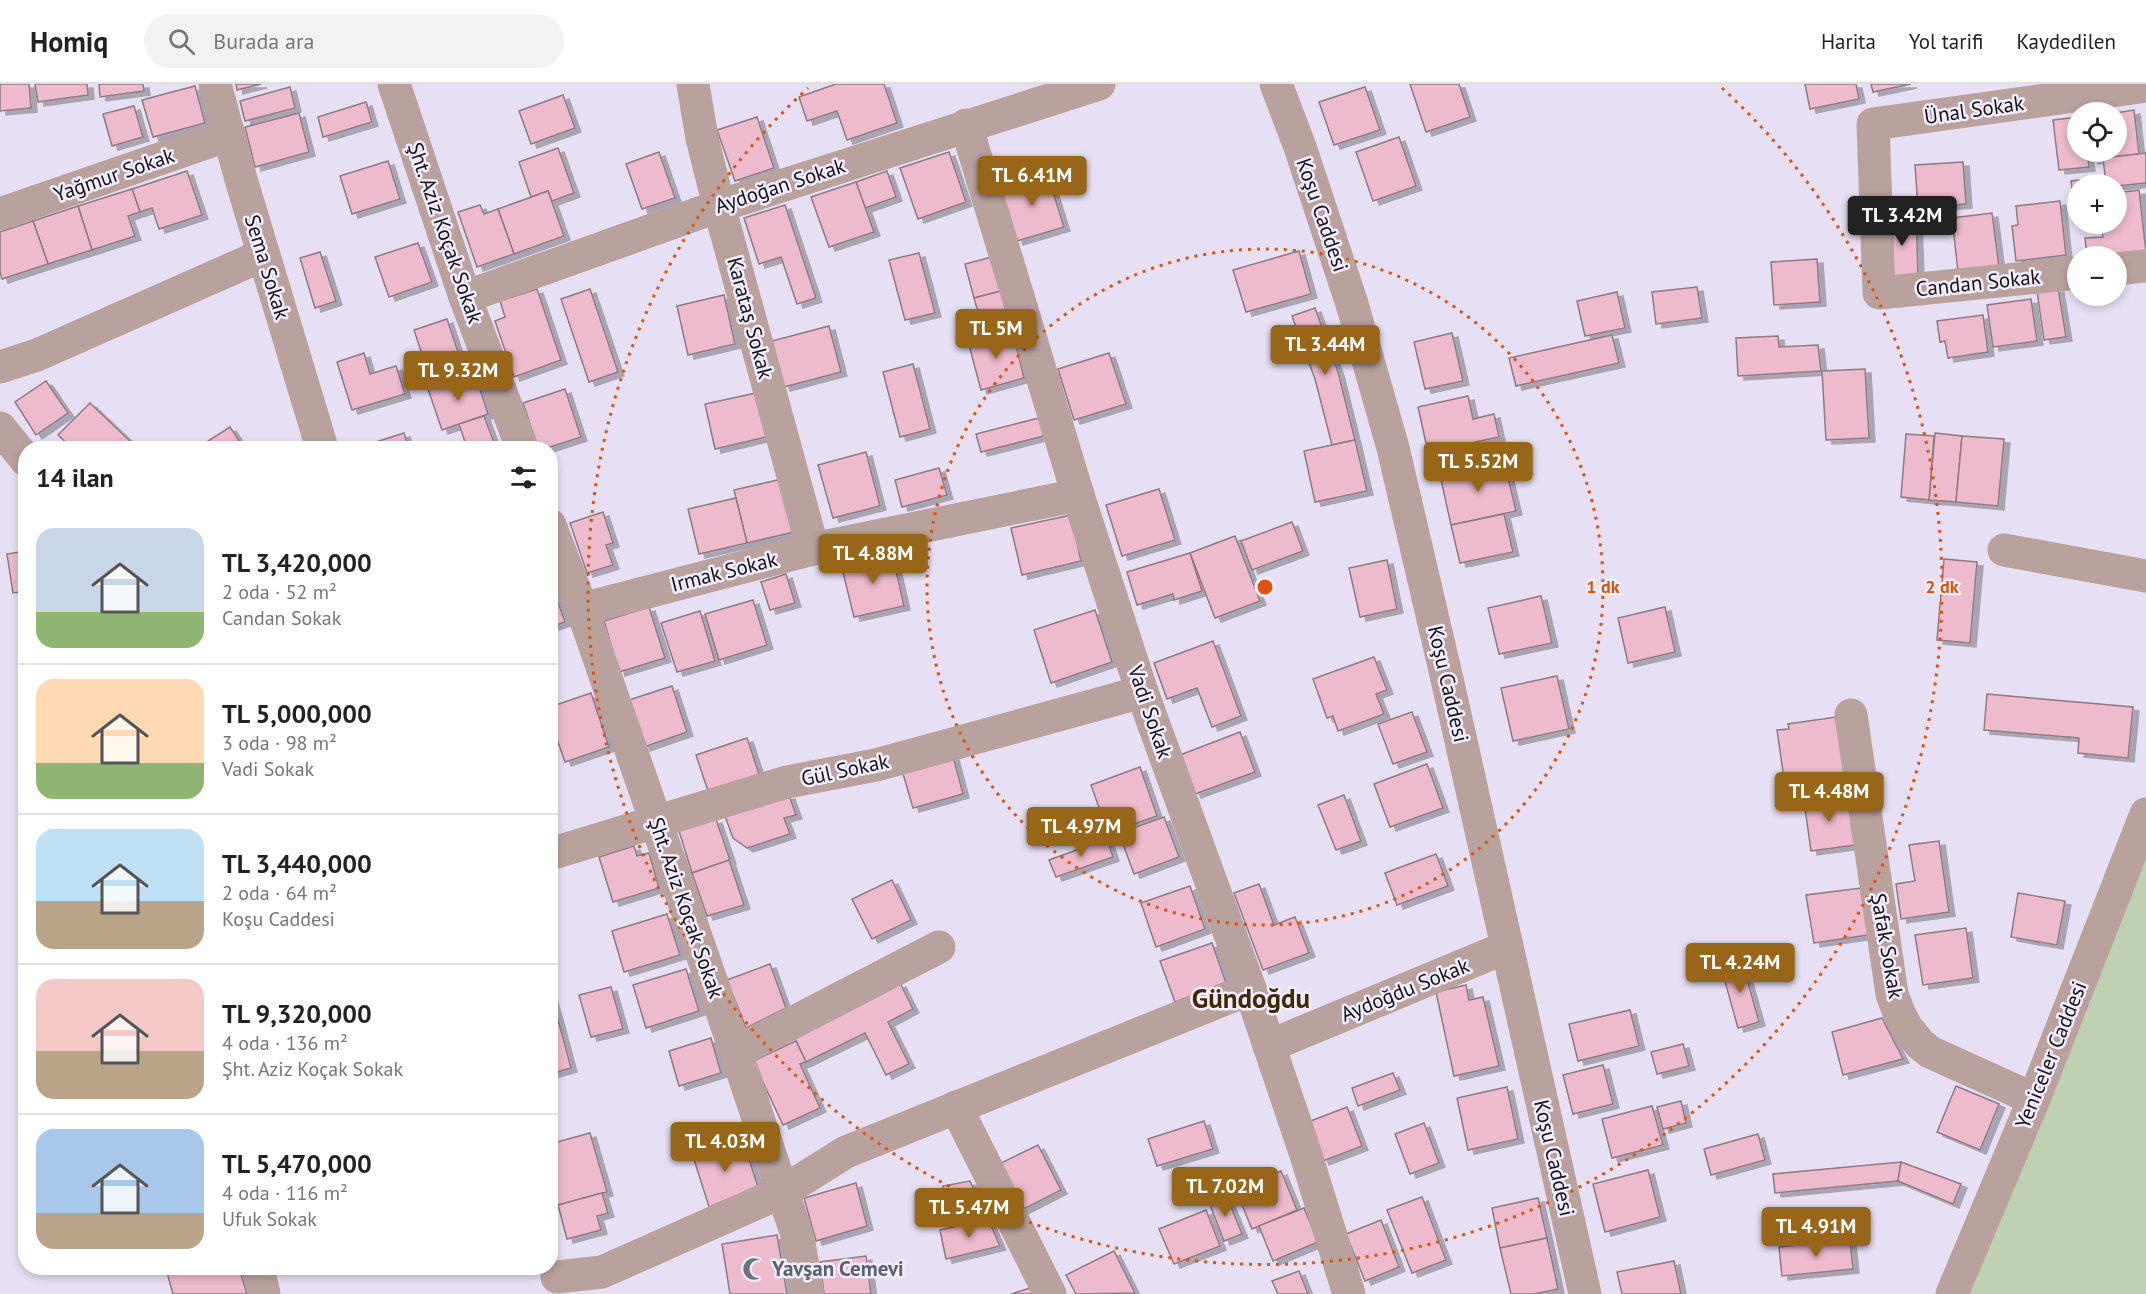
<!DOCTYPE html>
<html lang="tr">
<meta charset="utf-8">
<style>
:root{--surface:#fff;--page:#f2f2f2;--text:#222;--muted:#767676;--line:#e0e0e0;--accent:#986619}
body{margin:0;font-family:"PT Sans",sans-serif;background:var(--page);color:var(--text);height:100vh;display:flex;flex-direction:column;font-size:22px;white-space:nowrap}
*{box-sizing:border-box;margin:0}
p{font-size:20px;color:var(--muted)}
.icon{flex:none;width:33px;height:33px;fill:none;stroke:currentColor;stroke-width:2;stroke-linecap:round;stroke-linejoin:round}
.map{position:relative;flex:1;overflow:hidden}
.sheet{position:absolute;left:18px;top:357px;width:540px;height:834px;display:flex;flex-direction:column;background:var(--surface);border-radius:24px;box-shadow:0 3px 9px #0003}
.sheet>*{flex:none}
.tools{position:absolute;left:2067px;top:18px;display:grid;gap:12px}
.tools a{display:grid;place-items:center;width:60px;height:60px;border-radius:50%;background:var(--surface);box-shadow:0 3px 9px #0003;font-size:30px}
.price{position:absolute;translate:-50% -51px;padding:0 14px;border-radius:6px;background:var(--accent);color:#fff;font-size:20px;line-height:39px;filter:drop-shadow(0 2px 3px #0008)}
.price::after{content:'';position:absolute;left:50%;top:36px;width:18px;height:14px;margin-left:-9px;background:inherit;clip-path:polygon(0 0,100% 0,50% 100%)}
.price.selected{background:#222;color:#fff}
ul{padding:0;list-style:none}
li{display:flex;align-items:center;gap:18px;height:150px;padding:0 18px}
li+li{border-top:2px solid var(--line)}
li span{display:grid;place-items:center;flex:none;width:168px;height:120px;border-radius:18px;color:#555}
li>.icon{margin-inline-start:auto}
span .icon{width:72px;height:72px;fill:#fffc;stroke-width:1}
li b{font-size:26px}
h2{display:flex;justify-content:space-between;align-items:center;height:72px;padding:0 18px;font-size:26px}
header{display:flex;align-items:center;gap:36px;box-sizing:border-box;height:84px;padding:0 30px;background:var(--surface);border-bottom:2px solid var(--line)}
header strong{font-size:28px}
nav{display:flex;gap:33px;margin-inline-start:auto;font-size:21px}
.search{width:420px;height:54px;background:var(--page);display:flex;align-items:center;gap:15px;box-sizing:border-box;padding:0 21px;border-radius:33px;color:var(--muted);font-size:22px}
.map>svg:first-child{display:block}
.green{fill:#bfd0b3}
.building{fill:#edbace;stroke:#8f7a82;stroke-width:1.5;filter:url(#shadow)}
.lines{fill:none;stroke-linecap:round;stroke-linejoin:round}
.minor{stroke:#b9a19e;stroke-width:33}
.tertiary{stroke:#b9a19e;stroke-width:33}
.ring{fill:none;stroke:#dd550d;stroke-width:3;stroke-dasharray:3 6}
.labels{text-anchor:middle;stroke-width:5;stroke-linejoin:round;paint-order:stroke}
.street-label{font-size:21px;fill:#151219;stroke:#f3edfd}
.worship-label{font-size:21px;font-weight:bold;fill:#5b616d;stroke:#f3edfd;text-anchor:start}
.district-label{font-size:27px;font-weight:bold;fill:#402804;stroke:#f3edfd}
.centre{fill:#dd550d;stroke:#f3edfd;stroke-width:3}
.ring-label{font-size:18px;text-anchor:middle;font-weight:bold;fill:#dd550d;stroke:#f3edfd;stroke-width:5;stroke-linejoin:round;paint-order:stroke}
</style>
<header>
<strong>Homiq</strong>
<div class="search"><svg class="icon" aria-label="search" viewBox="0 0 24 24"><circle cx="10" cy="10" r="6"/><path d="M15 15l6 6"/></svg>Burada ara</div>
<nav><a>Harita</a><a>Yol tarifi</a><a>Kaydedilen</a></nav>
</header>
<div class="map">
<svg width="2146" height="1210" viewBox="0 0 2146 1210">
<defs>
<filter id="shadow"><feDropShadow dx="6" dy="4" stdDeviation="0" flood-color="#0004"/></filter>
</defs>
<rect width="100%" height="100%" fill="#e7dff3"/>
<path class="green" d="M2146,730V1210H1952Z"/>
<g class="building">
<path d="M0,0H29L31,24L0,27Z"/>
<path d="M35,0H87L88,11L38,18Z"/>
<path d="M99,0H143L144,7L100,13Z"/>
<path d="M236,0H261L237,6Z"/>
<path d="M836,0H884L897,39L847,56L837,27L807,37L799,13Z"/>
<path d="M1410,0H1459L1470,33L1426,48Z"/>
<path d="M1805,0H1856L1859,15L1810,25Z"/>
<path d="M1871,0H1911L1873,8Z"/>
<path d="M195,2L205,39L153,53L142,16Z"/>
<path d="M290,3L295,24L245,37L240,17Z"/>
<path d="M1365,3L1380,46L1334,61L1319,18Z"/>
<path d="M563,11L575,44L531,60L519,27Z"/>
<path d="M366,18L372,38L323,53L318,33Z"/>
<path d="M134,22L143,53L112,62L103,30Z"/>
<path d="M2134,26L2139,70L2092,76L2091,68H2116V29Z"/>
<path d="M299,29L309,68L255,83L245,43Z"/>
<path d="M757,33L774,84L735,97L717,46Z"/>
<path d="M2078,33V68H2087L2089,83L2059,86L2053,36Z"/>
<path d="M1399,53L1416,102L1373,117L1356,68Z"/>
<path d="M558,64L574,109L552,117L548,107L531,113L519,78Z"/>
<path d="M659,68L675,114L642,125L626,80Z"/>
<path d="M949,68L966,118L918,135L900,84Z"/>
<path d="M2146,69V99L2116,102V100H2106L2103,74Z"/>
<path d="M388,77L400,115L352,130L340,92Z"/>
<path d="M1963,78L1966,120L1918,124L1915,81Z"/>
<path d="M187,87L202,131L159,145L152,124L140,128L132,105Z"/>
<path d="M887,87L896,113L865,124L856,98Z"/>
<path d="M1047,89L1064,143L1017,157L1000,103Z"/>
<path d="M2090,95L2091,100H2078V110L2073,111L2071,97Z"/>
<path d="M856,98L874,148L829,163L811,113Z"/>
<path d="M132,105L140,128L128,132L135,152L92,166L78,122Z"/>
<path d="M2139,106L2146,168L2107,172H2087L2085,154L2103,153L2101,140H2116V109Z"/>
<path d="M548,107L564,152L514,170L498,125Z"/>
<path d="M2060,117L2066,171L2016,177L2012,142L2018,141L2016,122Z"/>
<path d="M480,121L484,130L498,125L514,170L477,183L458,128Z"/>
<path d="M785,121L816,214L797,220L781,173L759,180L744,134Z"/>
<path d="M78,122L92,166L48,180L33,137Z"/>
<path d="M1992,129L1999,183L1958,188L1952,134Z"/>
<path d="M1916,132L1918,190L1889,196L1887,133Z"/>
<path d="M33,137L48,180L2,195L0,188V148Z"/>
<path d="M418,159L432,198L389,213L375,173Z"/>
<path d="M1299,167L1311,210L1246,228L1233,186Z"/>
<path d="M320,168L336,217L315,224L300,174Z"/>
<path d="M919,169L935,229L905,236L889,176Z"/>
<path d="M992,173L1001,207L974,214L965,180Z"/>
<path d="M1817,175L1820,218L1774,221L1771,178Z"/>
<path d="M1697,203L1702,234L1656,240L1652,208Z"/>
<path d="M2058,204L2066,253L2044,256L2037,207Z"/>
<path d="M537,205L561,276L514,293L495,237L505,233L500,217Z"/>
<path d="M590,205L618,288L589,298L561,215Z"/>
<path d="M1001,207L1012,246L985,253L974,214Z"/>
<path d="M1617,208L1625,244L1585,252L1577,217Z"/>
<path d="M724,211L735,260L688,271L677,222Z"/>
<path d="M2031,215L2037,257L1993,263L1987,221Z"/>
<path d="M1315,224L1338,288L1355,356L1332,361L1315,295L1292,232Z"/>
<path d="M1983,231L1988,268L1948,274L1945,257L1940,258L1937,237Z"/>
<path d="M447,235L462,280L429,291L414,246Z"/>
<path d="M829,242L841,288L784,303L772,257Z"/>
<path d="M1012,246L1024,294L981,306L968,257Z"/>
<path d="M1452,249L1463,297L1425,305L1414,258Z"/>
<path d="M1612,251L1619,279L1516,302L1509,274Z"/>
<path d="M1778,252L1779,263L1818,261L1821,287L1738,292L1736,254Z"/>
<path d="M364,269L370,290L396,282L405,310L352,326L337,278Z"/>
<path d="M1109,269L1126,320L1074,336L1058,285Z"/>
<path d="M913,280L930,345L900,353L883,288Z"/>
<path d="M1865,285L1869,354L1826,356L1822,287Z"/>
<path d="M475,290L488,330L442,346L428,305Z"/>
<path d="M46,297L68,329L36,351L15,318Z"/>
<path d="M565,305L581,353L547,364H538L523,319Z"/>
<path d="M756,309L766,353L715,365L705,320Z"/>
<path d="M1468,312L1473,335L1494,330L1499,353L1428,368L1418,323Z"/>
<path d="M90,319L131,358L125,364H72L58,351Z"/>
<path d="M484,332L496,364H467L459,340Z"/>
<path d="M1039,334L1044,352L981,368L976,350Z"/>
<path d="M230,343L244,364H197Z"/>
<path d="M404,349L409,364H357Z"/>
<path d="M1935,349L1962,352L1956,418L1929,416Z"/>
<path d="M1906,350L1934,352L1929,416L1901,413Z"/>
<path d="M1962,352L2004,355L1998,422L1956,418Z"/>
<path d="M1355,356L1367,407L1315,418L1304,367Z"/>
<path d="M866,368L880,422L833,434L818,381Z"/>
<path d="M1504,377L1516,427L1451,441L1440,391Z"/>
<path d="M939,384L947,411L902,423L895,396Z"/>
<path d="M782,395L794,448L747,459L734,406Z"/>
<path d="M1159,405L1175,456L1122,472L1106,421Z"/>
<path d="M736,414L747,459L699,470L688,425Z"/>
<path d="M603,428L613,459L606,461L613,481L587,489L570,439Z"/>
<path d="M1504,430L1513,468L1460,479L1451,441Z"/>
<path d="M1071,431L1081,477L1022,491L1011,444Z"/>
<path d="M1292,438L1303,467L1252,486L1241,457Z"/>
<path d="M1235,452L1260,517L1215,534L1190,469Z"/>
<path d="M26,467V507L13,509L7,470Z"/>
<path d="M892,469L904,522L854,533L841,480Z"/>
<path d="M1190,469L1202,507L1174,516L1173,510L1137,521L1127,488Z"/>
<path d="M1944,475L1977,478L1970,559L1937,556Z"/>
<path d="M1387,476L1397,525L1360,533L1349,484Z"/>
<path d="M786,490L795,519L770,526L761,498Z"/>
<path d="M550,496L565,538L550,543Z"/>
<path d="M1541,512L1552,559L1499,570L1488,524Z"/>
<path d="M753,516L767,561L719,576L705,530Z"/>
<path d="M649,523L665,574L619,588L604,537Z"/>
<path d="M1665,523L1675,568L1628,579L1618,534Z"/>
<path d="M1095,526L1112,578L1051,599L1034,546Z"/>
<path d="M700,527L715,577L677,588L661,539Z"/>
<path d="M1213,557L1241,632L1212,643L1197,604L1167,615L1154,579Z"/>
<path d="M1374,573L1387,606L1376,610L1384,630L1338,647L1333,632L1327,634L1313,595Z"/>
<path d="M1557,592L1569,645L1513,657L1501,604Z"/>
<path d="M672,602L687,648L644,663L629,616Z"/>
<path d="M591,609L609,663L565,678L550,635V623Z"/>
<path d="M1987,610L2133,623L2128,674L2078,669L2079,654L1984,646Z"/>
<path d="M1412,628L1427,668L1393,680L1378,640Z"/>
<path d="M1836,633L1846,700L1786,709L1777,646L1789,645L1788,640Z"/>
<path d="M1240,648L1255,688L1195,710L1180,671Z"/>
<path d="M747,654L760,693L709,710L696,671Z"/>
<path d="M953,672L963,710L913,724L902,686Z"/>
<path d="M1427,680L1443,724L1390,743L1374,700Z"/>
<path d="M1140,683L1157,732L1108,749L1091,701Z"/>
<path d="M789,711L796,731L784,734L790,750L747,764L733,754L725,732Z"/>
<path d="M1344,711L1361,757L1336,766L1318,721Z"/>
<path d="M1847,711L1855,761L1811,767L1804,717Z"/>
<path d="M1164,733L1179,773L1134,790L1119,749Z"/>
<path d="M716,735L730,776L692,789L679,747Z"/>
<path d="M1107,755L1113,773L1056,793L1049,776Z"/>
<path d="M1939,757L1949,828L1901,835L1896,800L1915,797L1909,761Z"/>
<path d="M634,762L637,772L649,769L659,804L613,818L599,773Z"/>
<path d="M1436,770L1448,802L1397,821L1385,789Z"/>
<path d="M729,776L744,821L707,832L692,789Z"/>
<path d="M892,796L911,836L872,855L852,815Z"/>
<path d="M1259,800L1274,841L1295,833L1309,869L1263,886L1234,809Z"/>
<path d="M1190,802L1205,845L1156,863L1141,819Z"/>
<path d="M1861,804L1868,851L1814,859L1806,811Z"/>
<path d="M2018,809L2065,817L2057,861L2011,853Z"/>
<path d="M667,830L680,871L624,888L612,847Z"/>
<path d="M1966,844L1973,894L1923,901L1915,851Z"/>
<path d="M1212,859L1226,899L1175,918L1160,877Z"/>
<path d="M1742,877L1759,938L1738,944L1721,883Z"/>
<path d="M770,880L786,924L746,944L727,896Z"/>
<path d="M686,885L699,927L646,944L633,901Z"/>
<path d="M900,899L913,925L888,938L909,980L886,991L865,949L806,978L793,950Z"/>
<path d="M1466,901L1469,916L1483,913L1499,982L1454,992L1436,908Z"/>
<path d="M611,903L623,945L591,953L579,911Z"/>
<path d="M550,908L559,939L550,941Z"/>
<path d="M1630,926L1639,962L1578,977L1569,940Z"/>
<path d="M1882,934L1903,975L1843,991L1832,948Z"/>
<path d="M559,939L571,984L550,990V941Z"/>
<path d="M711,954L721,989L679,1002L669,967Z"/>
<path d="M796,957L806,978L800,980L820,1024L783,1041L753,977Z"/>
<path d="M1683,960L1689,982L1657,990L1651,968Z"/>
<path d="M1603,981L1613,1020L1573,1030L1563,991Z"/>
<path d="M1393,989L1400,1006L1358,1022L1352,1004Z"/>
<path d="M1956,1002L1999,1020L1980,1066L1937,1048Z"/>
<path d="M1507,1003L1518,1055L1468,1066L1457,1014Z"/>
<path d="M1681,1017L1686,1039L1663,1045L1657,1023Z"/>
<path d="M1652,1022L1663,1061L1612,1074L1602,1035Z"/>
<path d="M1347,1023L1362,1062L1323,1077L1308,1038Z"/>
<path d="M1204,1037L1213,1065L1157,1082L1148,1055Z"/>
<path d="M1424,1039L1439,1079L1410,1090L1395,1050Z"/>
<path d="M590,1049L607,1108L558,1121L550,1097V1060Z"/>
<path d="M1758,1050L1765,1076L1711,1091L1704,1065Z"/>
<path d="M743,1057L758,1103L709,1123L693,1072Z"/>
<path d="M1038,1061L1061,1106L1022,1126L999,1080Z"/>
<path d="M1901,1078L1898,1097L1775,1109L1773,1090Z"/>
<path d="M1901,1078L1961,1100L1953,1120L1898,1097Z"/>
<path d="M1648,1086L1660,1133L1605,1148L1593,1100Z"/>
<path d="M1281,1087L1297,1126L1252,1145L1236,1106Z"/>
<path d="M970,1097L988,1135L952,1143L943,1102Z"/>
<path d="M856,1099L867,1142L816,1157L804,1114Z"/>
<path d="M602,1109L608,1129L597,1132L601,1146L567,1155L558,1121Z"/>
<path d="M1226,1111L1242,1150L1224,1157L1209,1118Z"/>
<path d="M1422,1113L1446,1176L1412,1189L1387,1126Z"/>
<path d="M1538,1114L1547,1154L1500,1164L1492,1124Z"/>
<path d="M1304,1124L1318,1158L1273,1177L1259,1142Z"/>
<path d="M1206,1126L1220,1162L1174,1180L1159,1145Z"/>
<path d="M988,1135L1000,1162L946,1175L940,1146Z"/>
<path d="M1381,1136L1399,1183L1365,1197L1346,1150Z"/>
<path d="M777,1151L787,1210H730L722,1160Z"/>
<path d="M1547,1154L1558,1205L1534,1210H1511L1500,1164Z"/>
<path d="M1850,1156L1853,1185L1782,1192L1779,1163Z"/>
<path d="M1114,1167L1135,1209L1076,1210L1066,1191Z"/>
<path d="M866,1172L871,1210H824L820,1178Z"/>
<path d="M1674,1177L1681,1210H1622L1617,1188Z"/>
<path d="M170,1184H239L247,1210H173L166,1185Z"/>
<path d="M1299,1187L1308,1210H1278L1272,1197Z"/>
<path d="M1030,1204L1033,1210H1011Z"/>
</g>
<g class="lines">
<g class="minor">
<path d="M215,0L240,92L322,364"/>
<path d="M394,0L465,213L522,364"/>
<path d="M693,0L702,54L719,122L813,465"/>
<path d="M1276,0L1300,63L1352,220L1393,364L1447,595L1585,1210"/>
<path d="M966,41L1078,411L1142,608L1250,905L1305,1068L1349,1210"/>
<path d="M0,130L229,51"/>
<path d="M2116,185L2146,182"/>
<path d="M2078,189L1879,209L1873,40L2146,2"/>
<path d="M465,213L719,122L1099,0"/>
<path d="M0,283L37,271L263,171"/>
<path d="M0,344L26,376"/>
<path d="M550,441L582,525L736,968L798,1154L808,1210"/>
<path d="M2004,466L2146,492"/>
<path d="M582,525L813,465L1078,411"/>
<path d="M1851,631L1892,910L1899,929L1907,944L1920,960L1930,968L2034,1015"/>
<path d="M550,770L787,698L876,681L1142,608"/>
<path d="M1269,962L1507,863"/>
<path d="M736,968L939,863"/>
<path d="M956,1023L1050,1210"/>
<path d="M258,1184L264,1210"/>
<path d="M557,1193L602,1188L782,1108L846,1068L1250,905"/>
</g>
<path class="tertiary" d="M1952,1210L2034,1015L2146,730"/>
</g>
<g class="ring">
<circle cx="1265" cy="503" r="338"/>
<path d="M1722 4A677 677 0 1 1 808 4"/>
</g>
<defs>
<g id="mosque-bare" transform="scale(1.8)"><path d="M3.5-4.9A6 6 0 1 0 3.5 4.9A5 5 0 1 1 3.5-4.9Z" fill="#6b7280" stroke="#f3edfd" stroke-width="2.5" paint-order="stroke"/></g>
</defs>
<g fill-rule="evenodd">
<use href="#mosque-bare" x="754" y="1185"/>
</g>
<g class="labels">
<g class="street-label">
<text transform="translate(1974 26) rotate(-8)" y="7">Ünal Sokak</text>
<text transform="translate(114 91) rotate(-19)" y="7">Yağmur Sokak</text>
<text transform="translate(780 102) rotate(-18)" y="7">Aydoğan Sokak</text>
<text transform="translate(1322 131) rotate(71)" y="7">Koşu Caddesi</text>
<text transform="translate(445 149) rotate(71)" y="7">Şht. Aziz Koçak Sokak</text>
<text transform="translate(267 183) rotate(73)" y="7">Sema Sokak</text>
<text transform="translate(1978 199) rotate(-6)" y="7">Candan Sokak</text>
<text transform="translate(750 234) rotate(75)" y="7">Karataş Sokak</text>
<text transform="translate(724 488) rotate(-14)" y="7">Irmak Sokak</text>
<text transform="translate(1448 600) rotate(77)" y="7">Koşu Caddesi</text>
<text transform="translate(1150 628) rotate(71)" y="7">Vadi Sokak</text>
<text transform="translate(845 686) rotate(-12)" y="7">Gül Sokak</text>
<text transform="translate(686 824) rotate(71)" y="7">Şht. Aziz Koçak Sokak</text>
<text transform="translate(1887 862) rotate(80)" y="7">Şafak Sokak</text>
<text transform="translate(1405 906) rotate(-22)" y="7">Aydoğdu Sokak</text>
<text transform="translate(2051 971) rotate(-68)" y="7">Yeniceler Caddesi</text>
<text transform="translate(1554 1074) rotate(77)" y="7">Koşu Caddesi</text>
</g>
<g class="worship-label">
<text x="772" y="1192">Yavşan Cemevi</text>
</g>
<g class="district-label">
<text x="1251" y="924">Gündoğdu</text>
</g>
</g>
<circle cx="1265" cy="503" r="9" class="centre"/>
<g class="ring-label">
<text x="1603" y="509">1 dk</text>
<text x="1942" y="509">2 dk</text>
</g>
</svg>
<div class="tools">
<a><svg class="icon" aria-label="locate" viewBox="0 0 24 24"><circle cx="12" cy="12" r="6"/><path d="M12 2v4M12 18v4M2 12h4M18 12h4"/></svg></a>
<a>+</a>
<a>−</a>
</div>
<b class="price" style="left:1032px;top:123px">TL 6.41M</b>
<b class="price selected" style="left:1902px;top:163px">TL 3.42M</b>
<b class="price" style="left:996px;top:276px">TL 5M</b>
<b class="price" style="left:1325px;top:292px">TL 3.44M</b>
<b class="price" style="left:458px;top:318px">TL 9.32M</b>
<b class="price" style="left:1478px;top:409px">TL 5.52M</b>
<b class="price" style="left:873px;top:501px">TL 4.88M</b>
<b class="price" style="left:1829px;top:739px">TL 4.48M</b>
<b class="price" style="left:1081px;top:774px">TL 4.97M</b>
<b class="price" style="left:1740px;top:910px">TL 4.24M</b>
<b class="price" style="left:725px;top:1089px">TL 4.03M</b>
<b class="price" style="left:1225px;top:1134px">TL 7.02M</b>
<b class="price" style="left:969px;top:1155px">TL 5.47M</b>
<b class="price" style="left:1816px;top:1174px">TL 4.91M</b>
<section class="sheet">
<h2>14 ilan<svg class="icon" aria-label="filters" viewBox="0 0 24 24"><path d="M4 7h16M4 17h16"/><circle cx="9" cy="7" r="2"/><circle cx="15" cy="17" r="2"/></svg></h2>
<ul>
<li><span style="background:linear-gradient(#c9d6e8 70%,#8fb573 0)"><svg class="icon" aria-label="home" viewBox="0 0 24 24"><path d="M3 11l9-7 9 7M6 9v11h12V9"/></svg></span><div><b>TL 3,420,000</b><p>2 oda · 52 m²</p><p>Candan Sokak</p></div></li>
<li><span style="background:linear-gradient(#ffd9b3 70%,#8fb573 0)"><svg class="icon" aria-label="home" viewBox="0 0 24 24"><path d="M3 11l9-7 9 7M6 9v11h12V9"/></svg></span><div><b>TL 5,000,000</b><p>3 oda · 98 m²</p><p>Vadi Sokak</p></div></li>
<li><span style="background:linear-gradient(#bfe0f5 60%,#b9a48a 0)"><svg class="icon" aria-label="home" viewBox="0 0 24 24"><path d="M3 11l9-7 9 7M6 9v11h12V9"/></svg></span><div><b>TL 3,440,000</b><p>2 oda · 64 m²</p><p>Koşu Caddesi</p></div></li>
<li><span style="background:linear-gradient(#f6c9c9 60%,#b9a48a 0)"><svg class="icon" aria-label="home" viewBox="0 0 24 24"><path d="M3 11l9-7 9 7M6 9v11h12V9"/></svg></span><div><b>TL 9,320,000</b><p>4 oda · 136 m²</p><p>Şht. Aziz Koçak Sokak</p></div></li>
<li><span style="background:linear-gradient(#a9c7e8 70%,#b9a48a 0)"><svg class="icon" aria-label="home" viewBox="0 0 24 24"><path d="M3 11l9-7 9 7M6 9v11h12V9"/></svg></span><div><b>TL 5,470,000</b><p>4 oda · 116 m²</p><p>Ufuk Sokak</p></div></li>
</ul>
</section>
</div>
